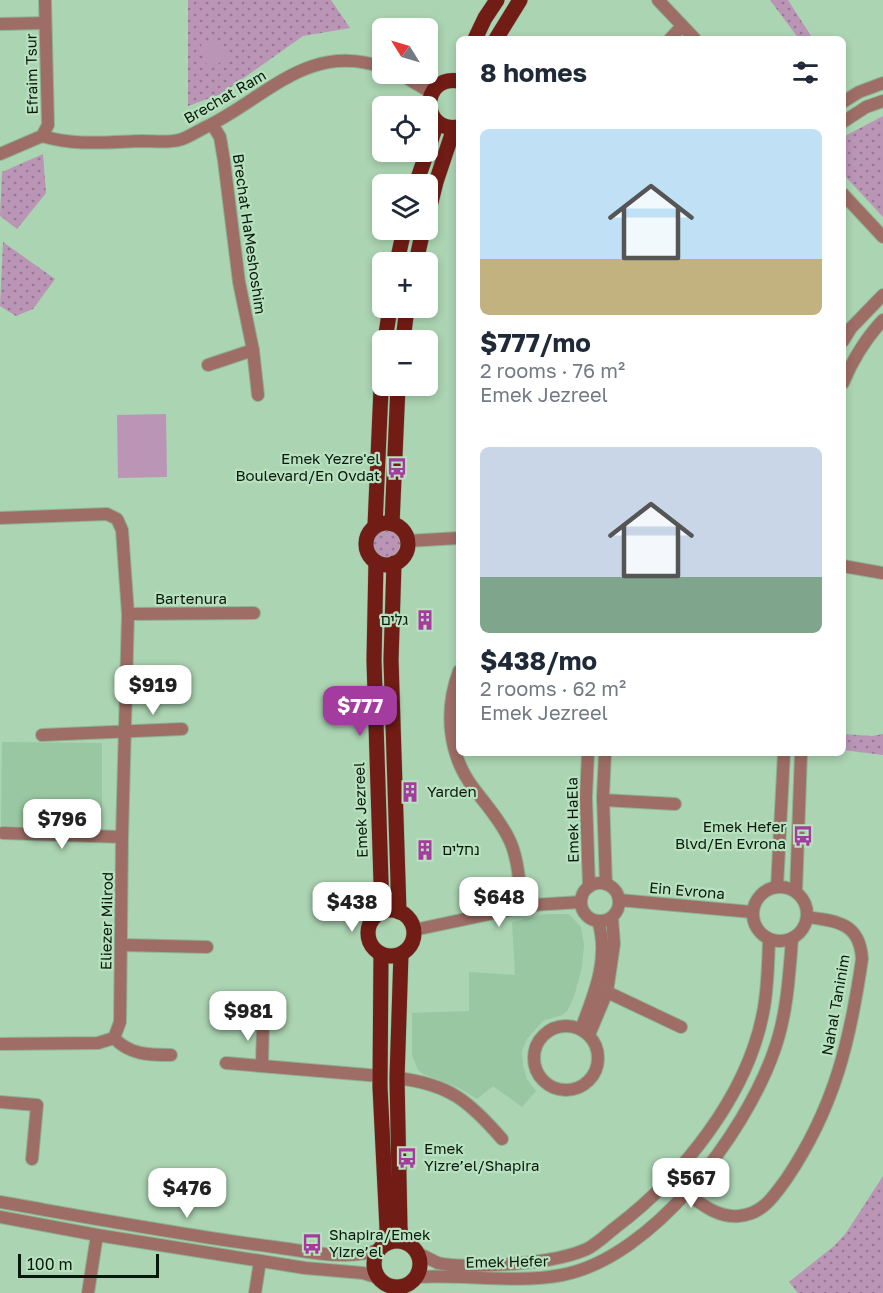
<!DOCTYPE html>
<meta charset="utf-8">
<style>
:root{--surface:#fff;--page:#f6f6f7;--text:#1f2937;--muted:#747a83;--accent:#a43c9f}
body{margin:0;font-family:"Golos Text","Noto Sans Hebrew",sans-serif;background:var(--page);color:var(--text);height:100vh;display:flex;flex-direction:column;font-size:22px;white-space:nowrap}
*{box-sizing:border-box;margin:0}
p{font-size:20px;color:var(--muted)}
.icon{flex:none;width:33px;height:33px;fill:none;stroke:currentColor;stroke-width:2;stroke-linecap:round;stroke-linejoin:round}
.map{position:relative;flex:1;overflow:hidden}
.side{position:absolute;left:456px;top:36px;width:390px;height:720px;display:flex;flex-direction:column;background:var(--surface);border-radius:9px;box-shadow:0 3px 9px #0003}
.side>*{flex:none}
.needle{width:39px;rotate:307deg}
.buttons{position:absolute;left:372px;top:18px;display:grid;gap:12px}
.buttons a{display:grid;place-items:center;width:66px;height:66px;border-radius:9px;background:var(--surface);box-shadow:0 3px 9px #0003;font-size:30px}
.scale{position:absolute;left:18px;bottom:15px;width:141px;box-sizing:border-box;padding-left:6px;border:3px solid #09180c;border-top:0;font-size:16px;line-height:21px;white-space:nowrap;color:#09180c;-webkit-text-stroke:4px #b8e1bf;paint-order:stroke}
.price{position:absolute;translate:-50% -51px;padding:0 14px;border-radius:12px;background:#fff;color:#222;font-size:20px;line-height:39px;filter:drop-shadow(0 2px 3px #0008)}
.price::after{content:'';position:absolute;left:50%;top:36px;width:18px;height:14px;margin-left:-9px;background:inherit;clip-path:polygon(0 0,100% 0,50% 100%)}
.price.selected{background:var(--accent);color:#fff}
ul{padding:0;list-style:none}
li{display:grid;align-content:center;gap:12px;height:318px;padding:0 24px}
li span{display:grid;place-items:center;height:186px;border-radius:9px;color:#555}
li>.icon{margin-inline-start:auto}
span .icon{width:108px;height:108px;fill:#fffc;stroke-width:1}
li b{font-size:26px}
h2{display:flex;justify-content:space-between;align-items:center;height:72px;padding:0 24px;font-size:26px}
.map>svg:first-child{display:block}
.built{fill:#99c7a2}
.park{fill:url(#park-dots)}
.pitch{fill:#ba95b6}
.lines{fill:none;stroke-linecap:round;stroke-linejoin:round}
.minor-casing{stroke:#8eb294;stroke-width:14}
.major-casing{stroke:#8eb294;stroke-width:16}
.minor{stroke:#9e6e66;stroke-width:12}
.major{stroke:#711c14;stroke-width:15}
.labels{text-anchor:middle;stroke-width:4.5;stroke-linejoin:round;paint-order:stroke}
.street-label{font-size:15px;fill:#09180c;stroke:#b8e1bf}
.poi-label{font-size:15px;fill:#09180c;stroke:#b8e1bf;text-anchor:start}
</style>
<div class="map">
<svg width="883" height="1293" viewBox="0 0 883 1293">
<defs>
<pattern id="park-dots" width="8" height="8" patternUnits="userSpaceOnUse" patternTransform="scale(1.5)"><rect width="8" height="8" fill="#ba95b6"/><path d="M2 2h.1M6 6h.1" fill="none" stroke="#957992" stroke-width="1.8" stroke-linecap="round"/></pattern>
</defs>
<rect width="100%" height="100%" fill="#abd4b2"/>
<g class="built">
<path d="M2,742L102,743V826H1Z"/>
<path d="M546,914H569L581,927L584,945L582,967L574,997L567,1011L562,1015L543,1021L527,1039L522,1051L523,1065L527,1079L536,1091L522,1107L493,1086L477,1099L459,1088L423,1074L418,1070L412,1055V1013L469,1011V972L515,975L512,922Z"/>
</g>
<g class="park">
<path d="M188,0H331L350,28L303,36L221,94L188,106Z"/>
<path d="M770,0H788L813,39H799Z"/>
<path d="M883,116V217L843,174V137Z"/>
<path d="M43,154L46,193L17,229L0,216L2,172Z"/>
<path d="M3,242L55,279L33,309L16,316L0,306Z"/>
<circle cx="386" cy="544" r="14"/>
<path d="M843,734L872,736L883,734V755L843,750Z"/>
<path d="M883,1176V1293H798L789,1282L834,1246L846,1233Z"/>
</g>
<g class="pitch">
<path d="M201,41L220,44L233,55L209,69L202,53Z"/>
<path d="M166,414L167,477L118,478L117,415Z"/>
</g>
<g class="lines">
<g class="minor-casing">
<g id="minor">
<path d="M658,0L695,39"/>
<path d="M0,24L45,23"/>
<path d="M670,39L682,26"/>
<path d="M400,74L432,93"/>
<path d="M843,102L859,92L883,83"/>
<path d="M843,122L866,107L883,101"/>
<path d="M212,124L220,137L224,161L239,282L253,350L258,395"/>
<path d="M42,136C75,146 108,142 142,141C154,141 168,143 179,140C188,138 199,130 208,126C268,96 309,42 382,67"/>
<path d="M0,154L42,136L48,125L45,0"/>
<path d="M843,194L883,237"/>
<path d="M843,341L851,328L883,295"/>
<path d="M208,365L253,350"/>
<path d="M843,383C853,359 865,339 883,320"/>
<path d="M0,518L107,514L117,519L122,530L128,614L122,837L120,1022L114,1038L98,1043L0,1044"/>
<path d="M407,541L459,538"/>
<path d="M843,566L883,573"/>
<path d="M128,614L254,613"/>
<path d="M459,671C444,711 448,756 475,790C487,806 500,820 509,839C519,859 519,886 523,907"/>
<path d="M42,735L182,729"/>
<path d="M588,753L586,797L589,887"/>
<path d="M605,753L603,797L606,884"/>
<path d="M603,800L675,804"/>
<path d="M3,833L122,837"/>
<circle cx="600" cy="902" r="19"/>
<circle cx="780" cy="914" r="27"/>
<path d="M777,887L784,753"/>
<path d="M796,892L801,753"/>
<path d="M619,900L752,912"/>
<path d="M414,930L532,905L581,902"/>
<path d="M122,945L207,947"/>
<path d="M607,992L681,1027"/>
<circle cx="566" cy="1058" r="32"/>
<path d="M581,1029C594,995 610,958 598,921"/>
<path d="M589,1035L607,992L614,944L612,917"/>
<path d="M114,1038C130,1055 149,1055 171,1055"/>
<path d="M226,1063L380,1076"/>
<path d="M262,1066L263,1019"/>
<path d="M397,1078C449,1084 469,1101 502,1139"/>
<path d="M0,1102L37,1105L32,1159"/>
<path d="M686,1193C701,1204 718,1218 739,1216C763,1214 774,1196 787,1178C834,1108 850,1042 862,959C860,923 837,921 807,917"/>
<path d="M0,1202C91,1218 182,1235 274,1247C307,1251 346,1261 378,1250"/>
<path d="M0,1217L97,1235L305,1268L363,1273L379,1278"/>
<path d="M418,1253C424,1256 431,1260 438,1263C456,1268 492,1265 511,1264C536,1262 564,1259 587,1249C597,1244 607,1234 616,1227C682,1177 747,1096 763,1013C768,989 768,964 769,940"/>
<path d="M416,1277C464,1274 514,1284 562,1275C652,1258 745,1134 774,1051C787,1015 789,977 792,939"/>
<path d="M88,1293L97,1235"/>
<path d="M255,1293L260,1261"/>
</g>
</g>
<g class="major-casing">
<g id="major">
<path d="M475,39L485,18L497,0"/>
<path d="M496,39L520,0"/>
<path d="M459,81C419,75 421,134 459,127"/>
<path d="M428,150L437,122"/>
<path d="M416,184L427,152"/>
<path d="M428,214L436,182L454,128"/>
<path d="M397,262L404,230"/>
<path d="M416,262L423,230"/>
<path d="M385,340L390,308"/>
<path d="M403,340L407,308"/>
<circle cx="387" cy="544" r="21"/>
<path d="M392,524L398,386"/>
<path d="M375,526L382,366"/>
<path d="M376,562L374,660L382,913"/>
<path d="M394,563L391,660L399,912"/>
<circle cx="391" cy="933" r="23"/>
<path d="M381,954L380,1087L387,1228L385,1243"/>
<path d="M401,954L397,1078L400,1228L402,1241"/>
<circle cx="397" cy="1264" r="23"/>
</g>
</g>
<use href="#minor" class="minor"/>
<use href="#major" class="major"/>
</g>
<defs>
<g id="bus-bare" transform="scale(1.62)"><path d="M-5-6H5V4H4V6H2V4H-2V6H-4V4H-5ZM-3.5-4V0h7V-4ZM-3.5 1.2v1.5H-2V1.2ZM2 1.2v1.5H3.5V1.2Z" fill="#a43c9f" stroke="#b8e1bf" stroke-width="2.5" paint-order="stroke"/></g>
<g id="building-bare" transform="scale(1.62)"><path d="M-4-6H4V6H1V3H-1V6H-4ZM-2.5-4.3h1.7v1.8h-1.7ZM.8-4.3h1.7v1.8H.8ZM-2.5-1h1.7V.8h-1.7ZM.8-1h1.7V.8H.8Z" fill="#a43c9f" stroke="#b8e1bf" stroke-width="2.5" paint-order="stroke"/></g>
</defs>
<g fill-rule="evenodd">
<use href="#bus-bare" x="397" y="468"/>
<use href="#building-bare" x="425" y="620"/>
<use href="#building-bare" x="410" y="792"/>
<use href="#bus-bare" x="803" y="836"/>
<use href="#building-bare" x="425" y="850"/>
<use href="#bus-bare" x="407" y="1158"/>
<use href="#bus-bare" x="312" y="1244"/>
</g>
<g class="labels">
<g class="street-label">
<text transform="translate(32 74) rotate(-91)" y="5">Efraim Tsur</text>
<text transform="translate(225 97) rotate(-30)" y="5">Brechat Ram</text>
<text transform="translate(249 234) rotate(82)" y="5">Brechat HaMeshoshim</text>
<text x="191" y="604">Bartenura</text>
<text transform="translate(361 810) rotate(-92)" y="5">Emek Jezreel</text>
<text transform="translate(573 820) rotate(-91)" y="5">Emek HaEla</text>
<text transform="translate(687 891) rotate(5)" y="5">Ein Evrona</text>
<text transform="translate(107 921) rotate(-89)" y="5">Eliezer Milrod</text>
<text transform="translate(836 1005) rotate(-80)" y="5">Nahal Taninim</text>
<text transform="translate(507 1262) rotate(-1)" y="5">Emek Hefer</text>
</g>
<g class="poi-label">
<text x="380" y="464" text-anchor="end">Emek Yezre'el<tspan x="380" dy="17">Boulevard/En Ovdat</tspan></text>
<text x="408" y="625" text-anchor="end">גלים</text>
<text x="427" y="797">Yarden</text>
<text x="786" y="832" text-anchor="end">Emek Hefer<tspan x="786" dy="17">Blvd/En Evrona</tspan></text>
<text x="442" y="855">נחלים</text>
<text x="424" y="1154">Emek<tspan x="424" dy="17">Yizre’el/Shapira</tspan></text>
<text x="329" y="1240">Shapira/Emek<tspan x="329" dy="17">Yizre’el</tspan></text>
</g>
</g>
</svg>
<div class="buttons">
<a><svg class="needle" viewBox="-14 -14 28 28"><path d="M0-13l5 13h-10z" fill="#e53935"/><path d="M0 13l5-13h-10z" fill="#747a83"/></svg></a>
<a><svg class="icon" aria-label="locate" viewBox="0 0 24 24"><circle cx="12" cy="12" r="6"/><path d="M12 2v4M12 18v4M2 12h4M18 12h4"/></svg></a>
<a><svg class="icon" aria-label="layers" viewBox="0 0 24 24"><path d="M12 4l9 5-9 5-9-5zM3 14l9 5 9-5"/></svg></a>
<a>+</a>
<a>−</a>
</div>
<div class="scale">100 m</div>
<b class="price" style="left:153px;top:716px">$919</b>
<b class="price selected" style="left:360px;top:737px">$777</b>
<b class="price" style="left:62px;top:850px">$796</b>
<b class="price" style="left:499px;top:928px">$648</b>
<b class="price" style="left:352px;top:933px">$438</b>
<b class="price" style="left:248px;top:1042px">$981</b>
<b class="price" style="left:691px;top:1209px">$567</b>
<b class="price" style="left:187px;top:1219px">$476</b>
<section class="side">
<h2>8 homes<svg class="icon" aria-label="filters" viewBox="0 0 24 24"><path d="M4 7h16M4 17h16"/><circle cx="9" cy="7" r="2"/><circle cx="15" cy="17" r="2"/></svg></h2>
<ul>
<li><span style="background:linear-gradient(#bfe0f5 70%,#c2b280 0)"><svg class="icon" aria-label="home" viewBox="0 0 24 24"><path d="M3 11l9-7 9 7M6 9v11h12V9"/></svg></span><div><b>$777/mo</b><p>2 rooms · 76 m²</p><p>Emek Jezreel</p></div></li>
<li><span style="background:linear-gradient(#c9d6e8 70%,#7fa58c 0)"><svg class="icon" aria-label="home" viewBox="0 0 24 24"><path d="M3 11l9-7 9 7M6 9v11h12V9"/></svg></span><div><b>$438/mo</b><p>2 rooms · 62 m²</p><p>Emek Jezreel</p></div></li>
</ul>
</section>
</div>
